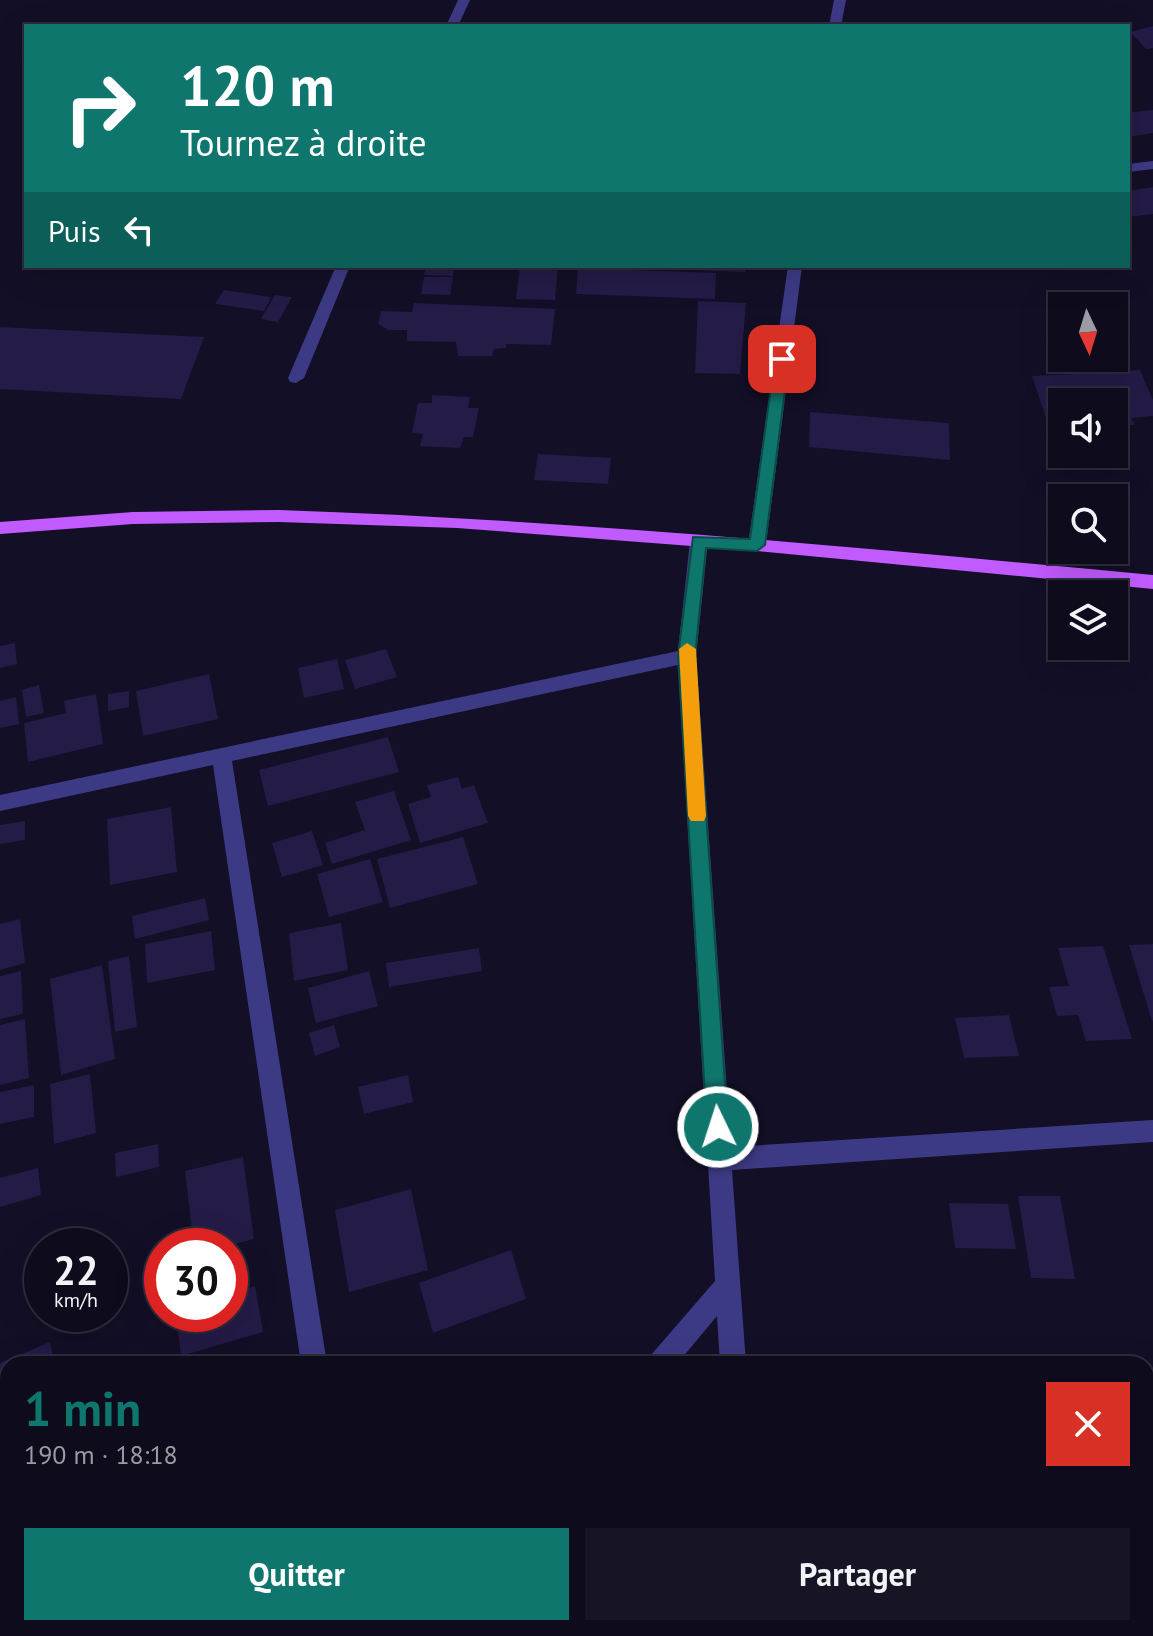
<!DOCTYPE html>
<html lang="fr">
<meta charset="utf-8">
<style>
:root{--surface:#0e0b1c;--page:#171425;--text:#f1f3f6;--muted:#9b9ba3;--line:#2e2b3b;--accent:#0f766e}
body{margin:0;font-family:"PT Sans",sans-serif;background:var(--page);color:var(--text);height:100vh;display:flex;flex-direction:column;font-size:30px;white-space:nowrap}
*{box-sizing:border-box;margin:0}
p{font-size:26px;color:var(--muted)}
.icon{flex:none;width:44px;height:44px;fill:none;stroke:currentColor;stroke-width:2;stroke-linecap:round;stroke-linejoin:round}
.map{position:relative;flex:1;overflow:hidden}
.side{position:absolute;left:0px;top:1356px;width:1154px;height:280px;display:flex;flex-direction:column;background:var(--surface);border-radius:24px 24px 0 0;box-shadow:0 8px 32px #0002,0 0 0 2px var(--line)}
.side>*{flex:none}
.guide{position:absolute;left:24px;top:24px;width:1106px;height:244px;border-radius:0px;box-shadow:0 8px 32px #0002,0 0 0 2px var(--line);background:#0f766e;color:#fff;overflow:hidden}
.needle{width:52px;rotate:176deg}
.controls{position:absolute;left:1048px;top:292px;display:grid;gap:16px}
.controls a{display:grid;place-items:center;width:80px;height:80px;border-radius:0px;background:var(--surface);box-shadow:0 8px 32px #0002,0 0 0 2px var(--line);font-size:40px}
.speed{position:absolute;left:24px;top:1228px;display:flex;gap:16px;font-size:40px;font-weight:700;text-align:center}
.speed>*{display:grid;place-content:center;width:104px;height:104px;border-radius:50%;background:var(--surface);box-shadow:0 8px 32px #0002,0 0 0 2px var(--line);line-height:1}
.speed small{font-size:20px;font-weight:400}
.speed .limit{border:12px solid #d22;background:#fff;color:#111}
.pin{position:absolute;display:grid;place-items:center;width:68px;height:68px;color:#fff;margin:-34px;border-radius:16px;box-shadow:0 4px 12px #0006}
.me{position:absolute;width:88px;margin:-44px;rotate:356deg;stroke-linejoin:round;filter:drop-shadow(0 0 6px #0008)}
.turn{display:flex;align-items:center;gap:28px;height:168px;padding:0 24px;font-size:36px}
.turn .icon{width:104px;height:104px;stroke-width:2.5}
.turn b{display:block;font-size:56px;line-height:68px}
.then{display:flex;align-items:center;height:76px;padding:0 24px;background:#0003;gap:16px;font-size:30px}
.round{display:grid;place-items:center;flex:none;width:84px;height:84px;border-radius:0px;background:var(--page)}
.head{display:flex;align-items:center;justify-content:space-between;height:136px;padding:0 24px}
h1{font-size:48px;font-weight:600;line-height:60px;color:var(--accent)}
.primary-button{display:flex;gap:16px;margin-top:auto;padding:16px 24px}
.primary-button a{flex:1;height:92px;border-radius:0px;background:var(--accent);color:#fff;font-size:32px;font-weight:600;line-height:92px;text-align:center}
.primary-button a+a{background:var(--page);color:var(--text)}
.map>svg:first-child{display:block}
.building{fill:#241b47}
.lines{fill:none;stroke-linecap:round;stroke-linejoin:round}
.street{fill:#3d3a85;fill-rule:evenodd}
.primary{fill:#c25bff;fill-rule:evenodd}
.route{fill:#0f766e;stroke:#0a4d48;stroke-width:2}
.slow{fill:#f59e0b}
</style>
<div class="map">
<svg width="1153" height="1636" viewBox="0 0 1153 1636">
<rect width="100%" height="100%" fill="#130f26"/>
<path class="building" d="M1153 26V48L1146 49 1130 32Z
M1128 107 1133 112 1153 110V133L1128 137Z
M1153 187V214L1128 217V191Z
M426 266H454L453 276 424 275Z
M520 266H558L555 300 516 299Z
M692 266H745V272L692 270Z
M578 268 716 273 715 299 576 294Z
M424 277H453L450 295 421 294Z
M224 290 271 297 264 311 215 304Z
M275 295 292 297 278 322 261 319Z
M698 301 746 303 740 374 695 373Z
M414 303 555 309 551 345 506 344V348L494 349 492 356H458L456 342 407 341V330H389L378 324 381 311 412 312Z
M1062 323V352H1059L1049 324Z
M0 327 204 337 181 399 0 389Z
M1067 358H1084L1091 372 1140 370 1153 400V416L1131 418 1135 425 1114 426V402H1062V429L1058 421H1047L1032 376 1074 374Z
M432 395 470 397 468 408H479L473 437H464L460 448 420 446 423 434 412 433 418 403H432Z
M810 412 949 423 950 460 809 447Z
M538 454 611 458 608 484 534 480Z
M15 643 17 664 0 668V646Z
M386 649 397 677 355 689 345 660Z
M337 659 344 689 304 698 298 668Z
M209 674 218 719 143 736 136 691Z
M39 685 44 713 26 717 22 690Z
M129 691V707L108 711V694Z
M96 694 103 744 28 762 24 723 66 713 64 701Z
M16 697 19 724 0 728V701Z
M388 737 399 772 268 806 259 770Z
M458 777 462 789 474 785 488 823 420 843 408 804 431 797 427 785Z
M394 791 411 840 332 864 325 843 365 830 355 802Z
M171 807 177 872 110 885 107 819Z
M25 821V840L0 844V825Z
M312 831 323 865 282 877 272 843Z
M463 837 478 884 390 908 377 859Z
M370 859 383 902 329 917 317 874Z
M205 898 209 920 135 939 132 916Z
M20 919 25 963 0 970V924Z
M341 923 348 970 294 981 289 933Z
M211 931 215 970 147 983 145 944Z
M1153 944V1020L1152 1021 1129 945Z
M1103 946 1132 1039 1086 1041 1078 1015 1057 1016 1049 987 1069 986 1058 948Z
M479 948 482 971 389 987 386 963Z
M129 956 137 1027 115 1032 108 961Z
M102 965 115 1059 61 1075 50 979Z
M21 971 23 1014 0 1019V976Z
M369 971 378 1006 316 1023 308 988Z
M1009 1015 1019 1056 964 1058 955 1018Z
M25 1019 29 1078 0 1085V1025Z
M334 1025 340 1047 315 1056 309 1033Z
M90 1074 96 1133 54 1144 50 1084Z
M408 1075 413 1102 364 1114 358 1087Z
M34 1085V1117L0 1124V1092Z
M158 1144 159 1167 116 1177 115 1153Z
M243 1157 254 1239 227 1246H194L185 1171Z
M38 1168 41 1195 0 1207V1178Z
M411 1189 428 1270 349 1292 335 1210Z
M1018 1196H1060L1075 1279 1031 1278Z
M949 1203 1008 1204 1016 1249 955 1248Z
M511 1250 526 1299 433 1333 419 1283Z
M255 1286 263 1332 181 1356 176 1314H230V1293Z
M50 1342 55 1364H8V1420L0 1423V1363Z
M1146 1378H1153V1434H1146Z
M8 1438V1506L0 1509V1441Z
M1146 1485H1153V1520H1146Z
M8 1517V1570L0 1572V1519Z
M1146 1532H1153V1626H1146Z
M8 1618V1628H13L14 1636H0V1621Z
M34 1628H73L74 1636H35Z
M489 1628H550L557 1636H483Z
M670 1628H717L718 1636H670Z
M843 1628H898L899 1636H843Z"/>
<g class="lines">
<path class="street" d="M458 0H470L458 26H446Z
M834 0H846L841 26H829Z
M1153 161V169L1128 172V164Z
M336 266H350L304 378 296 383 290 382 288 378Z
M788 266H802L766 545 757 551 748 545Z
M699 535 708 541 696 656 731 1147 1153 1120V1142L732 1170 746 1364H720L717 1316 677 1364H647L651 1355 715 1281 678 665 232 761 327 1364H301L213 765 0 811V795L678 651 690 541Z
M391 1628H446L443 1636H394Z
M736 1628H764L765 1636H737Z"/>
<path class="primary" d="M279 510C571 520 862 548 1153 575V589L757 551 457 528 279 522 133 524 0 534V522L133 512Z"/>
</g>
<path class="route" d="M782 354 789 359 765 545 757 551 706 548 695 656 728 1127 725 1134 718 1137 710 1134 707 1127 678 656 693 537 750 539 775 359Z"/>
<path class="slow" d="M687 643 696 649 706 816 704 821H691L688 816 679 649Z"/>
</svg>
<div class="controls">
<a><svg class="needle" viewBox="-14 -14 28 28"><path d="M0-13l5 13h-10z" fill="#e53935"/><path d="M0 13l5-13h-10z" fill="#9b9ba3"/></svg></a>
<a><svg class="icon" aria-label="sound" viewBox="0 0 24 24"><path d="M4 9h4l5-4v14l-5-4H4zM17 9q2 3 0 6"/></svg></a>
<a><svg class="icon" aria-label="search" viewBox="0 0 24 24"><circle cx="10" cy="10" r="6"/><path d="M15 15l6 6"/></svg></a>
<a><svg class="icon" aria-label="layers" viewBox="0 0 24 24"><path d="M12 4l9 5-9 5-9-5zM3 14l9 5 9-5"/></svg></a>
</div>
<div class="speed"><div>22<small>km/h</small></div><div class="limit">30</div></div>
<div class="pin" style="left:782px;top:359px;background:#d93025"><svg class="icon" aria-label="arrive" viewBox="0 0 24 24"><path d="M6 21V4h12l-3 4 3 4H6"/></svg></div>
<svg class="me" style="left:718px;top:1127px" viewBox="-20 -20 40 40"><circle r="17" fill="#0f766e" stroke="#fff" stroke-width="3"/><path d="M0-11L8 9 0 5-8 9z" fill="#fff"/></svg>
<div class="guide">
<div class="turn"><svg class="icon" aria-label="right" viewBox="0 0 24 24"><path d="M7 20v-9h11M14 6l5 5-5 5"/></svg><div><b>120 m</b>Tournez à droite</div></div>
<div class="then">Puis<svg class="icon" aria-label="left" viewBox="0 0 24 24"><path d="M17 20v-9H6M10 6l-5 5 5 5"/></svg></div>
</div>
<section class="side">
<div class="head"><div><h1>1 min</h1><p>190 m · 18:18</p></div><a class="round" style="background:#d93025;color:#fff"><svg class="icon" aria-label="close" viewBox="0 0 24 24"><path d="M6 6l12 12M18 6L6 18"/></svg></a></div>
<div class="primary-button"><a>Quitter</a><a>Partager</a></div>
</section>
</div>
